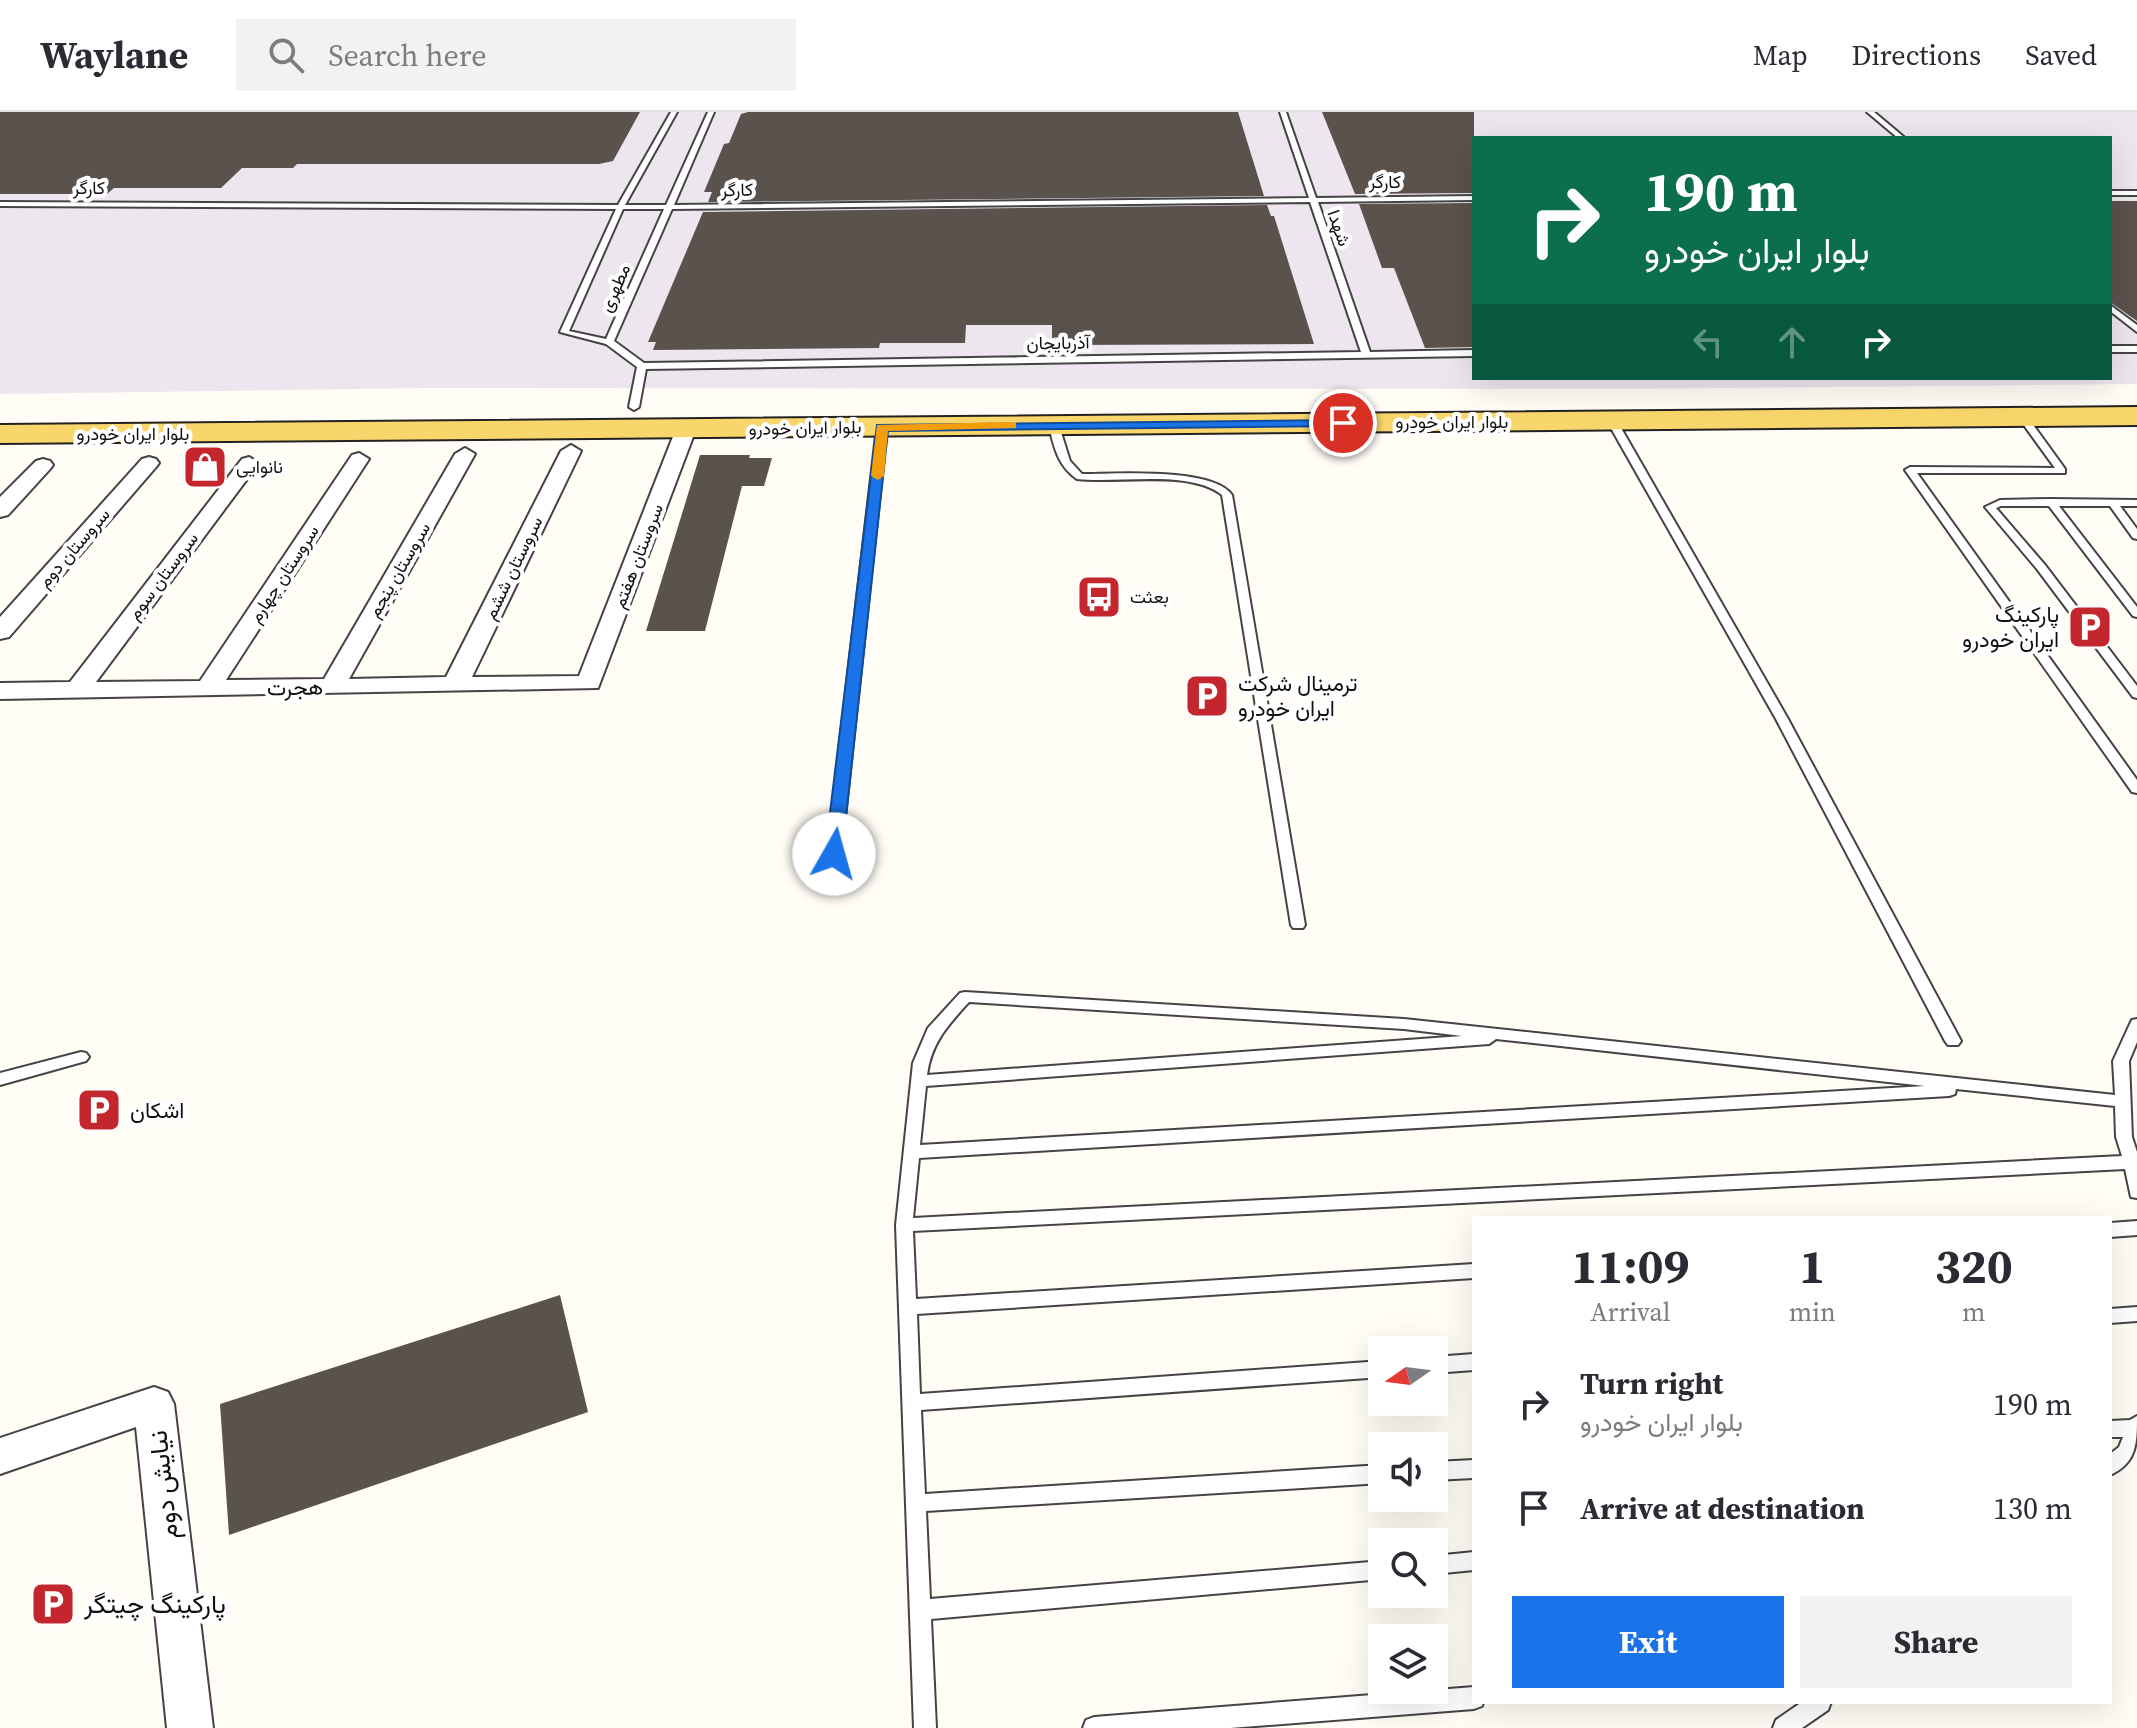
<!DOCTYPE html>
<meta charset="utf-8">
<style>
:root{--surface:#fff;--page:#f2f2f3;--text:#2b2b33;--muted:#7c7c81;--line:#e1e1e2;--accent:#1a73e8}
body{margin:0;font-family:"Source Serif 4",Vazirmatn,serif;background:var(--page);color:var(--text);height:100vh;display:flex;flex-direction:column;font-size:30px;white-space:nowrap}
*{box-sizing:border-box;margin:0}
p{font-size:26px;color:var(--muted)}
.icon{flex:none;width:44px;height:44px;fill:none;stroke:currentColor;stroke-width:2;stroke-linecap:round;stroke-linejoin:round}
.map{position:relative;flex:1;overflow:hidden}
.panel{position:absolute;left:1472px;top:1104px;width:640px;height:488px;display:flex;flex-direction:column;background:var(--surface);border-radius:0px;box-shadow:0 8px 32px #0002}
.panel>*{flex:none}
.banner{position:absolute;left:1472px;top:24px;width:640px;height:244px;border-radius:0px;box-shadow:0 8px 32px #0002;background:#0b6e4f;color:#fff;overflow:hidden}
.needle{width:52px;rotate:256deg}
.buttons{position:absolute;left:1368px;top:1224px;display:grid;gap:16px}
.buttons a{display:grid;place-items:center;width:80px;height:80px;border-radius:0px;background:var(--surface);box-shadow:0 8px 32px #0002;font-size:40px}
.pin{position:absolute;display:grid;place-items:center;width:68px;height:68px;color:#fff;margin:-34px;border:4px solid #fff;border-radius:50%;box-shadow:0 2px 8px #0007}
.me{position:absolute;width:88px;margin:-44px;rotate:7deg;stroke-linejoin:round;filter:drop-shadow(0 0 6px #0008)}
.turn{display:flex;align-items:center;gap:28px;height:168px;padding:0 40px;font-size:36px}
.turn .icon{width:104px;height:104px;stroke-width:2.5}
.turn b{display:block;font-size:56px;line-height:68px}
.lanes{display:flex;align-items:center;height:76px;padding:0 40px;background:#0003;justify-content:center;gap:40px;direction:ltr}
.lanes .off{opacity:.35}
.eta{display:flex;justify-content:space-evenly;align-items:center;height:136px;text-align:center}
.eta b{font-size:48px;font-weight:700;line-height:56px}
.primary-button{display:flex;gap:16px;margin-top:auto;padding:16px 40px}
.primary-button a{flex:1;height:92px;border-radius:0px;background:var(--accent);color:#fff;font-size:32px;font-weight:700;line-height:92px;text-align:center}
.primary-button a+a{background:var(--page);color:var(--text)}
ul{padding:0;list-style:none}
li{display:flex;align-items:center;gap:24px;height:104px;padding:0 40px}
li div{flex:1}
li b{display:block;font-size:30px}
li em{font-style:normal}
header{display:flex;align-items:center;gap:48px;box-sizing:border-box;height:112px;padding:0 40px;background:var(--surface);border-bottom:2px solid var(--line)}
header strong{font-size:38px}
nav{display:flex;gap:44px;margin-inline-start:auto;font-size:28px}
.search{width:560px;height:72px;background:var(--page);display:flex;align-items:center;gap:20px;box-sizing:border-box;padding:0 28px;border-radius:0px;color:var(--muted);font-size:30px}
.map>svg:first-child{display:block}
.industrial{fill:#eee6ef;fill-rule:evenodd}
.building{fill:#5a524d}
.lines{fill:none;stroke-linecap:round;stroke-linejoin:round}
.service-casing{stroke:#444;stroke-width:4}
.minor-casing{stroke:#444;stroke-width:4}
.primary-casing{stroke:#222;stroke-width:4}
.service{fill:#fff;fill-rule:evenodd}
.minor{fill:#fff;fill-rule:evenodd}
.primary{fill:#f9d66b;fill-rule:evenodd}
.route{fill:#1a73e8;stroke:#114b97;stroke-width:2}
.slow{fill:#f59e0b}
.labels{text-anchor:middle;stroke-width:8;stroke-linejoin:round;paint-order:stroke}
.far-street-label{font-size:18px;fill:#111;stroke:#fff}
.far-poi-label{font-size:18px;fill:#111;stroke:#fff;text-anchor:start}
.poi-label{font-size:22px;fill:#111;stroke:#fff;text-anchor:start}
.street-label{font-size:22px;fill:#111;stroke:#fff}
.near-street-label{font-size:26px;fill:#111;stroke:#fff}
.near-poi-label{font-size:26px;fill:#111;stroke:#fff;text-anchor:start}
</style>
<header>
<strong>Waylane</strong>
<div class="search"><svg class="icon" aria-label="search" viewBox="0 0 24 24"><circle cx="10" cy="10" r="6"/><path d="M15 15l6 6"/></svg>Search here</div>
<nav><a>Map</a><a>Directions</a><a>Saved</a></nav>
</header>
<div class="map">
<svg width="2137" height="1616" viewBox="0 0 2137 1616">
<rect width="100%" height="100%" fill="#fffdf5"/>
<path class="industrial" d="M0 0H2137V272L1610 277 425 276 0 282ZM1474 26H2110V266H1474Z"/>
<path class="building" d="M0 0H640L613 49 599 52H297L293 56H242L221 76H114L107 82H0Z
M748 0H1238L1264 84 708 90 712 80H704L724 32 729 31 741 2Z
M1322 0H1474V81L1355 82Z
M2110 89H2137V209L2110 190Z
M1474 91V235L1425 236 1394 156H1382L1359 92Z
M1267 93 1271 104H1274L1314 232 1060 233V225L1052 226V213H966L965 231H880L879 236 653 238 656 230H648L703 100Z
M700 343H750L749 346H772L764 374H742L705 519H646Z
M560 1183 588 1300 229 1423 220 1292Z"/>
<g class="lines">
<g class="service-casing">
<path id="service" d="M671 0H677L625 93H666L708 0H714L674 93 1309 86 1280 0H1286L1316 86 1474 84V88L1318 90 1370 240 1474 238V244L646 257 639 295 634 298 629 295 637 255 606 232 560 220 616 97 0 94V90L618 93ZM1310 90 1361 240 644 251 614 229 672 97ZM623 97H664L606 227 569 219Z
M1867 0H1874L1905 26H1898Z
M2110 79H2137V83H2110Z
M2110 193 2137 213V220L2110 199Z
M2110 234H2137V240H2110Z
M2023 302 2026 303 2065 357V361H1917L2137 668V681L2132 680 1905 358 1910 355 2055 356 2018 305Z
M1609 307 1617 309 1788 607 1961 929 1958 933H1948L1945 929 1776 607 1607 309Z
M1054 311 1059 314 1070 349 1082 362C1115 362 1213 355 1232 383L1305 813 1303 816H1293L1291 813 1222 383C1189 357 1117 372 1077 367 1058 354 1054 335 1049 314Z
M882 312 887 315 841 742 834 746 827 742 877 315Z
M2051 387 2137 388V394H2120L2137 417V427L2133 426 2110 394H2059L2137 495V505L2133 504 2049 394H2001L1996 396 2045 453 2137 574V586L2133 585 2037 457 1985 395 2000 388Z
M965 880 1404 907 2115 983 2113 949 2130 912 2132 908 2137 907V930L2129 949 2132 1025 2137 1040V1086L2131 1085 2125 1057 913 1119 916 1187 1474 1152V1166L917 1202 920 1282 1382 1249V1265L921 1298 925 1382 1382 1353V1371L926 1399 930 1487 1382 1449V1467L931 1507 936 1616H914L896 1113 913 951 928 916 960 881ZM969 890 1404 917 1462 924 927 963C931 931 948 913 969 890ZM1496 927 1925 974 920 1033 926 974 1489 932ZM1956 977 2115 994 2116 1025 2122 1044 913 1106 919 1046 1949 984 1955 982Z
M81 940 86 941 89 945 86 949 0 973V961Z
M2137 1109V1123L2110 1125V1111Z
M2137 1195V1209L2110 1211V1197Z
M1474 1242V1258L1434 1261V1245Z
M2137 1304C2137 1331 2137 1351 2110 1363V1342L2119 1335 2123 1325H2110V1309L2130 1308Z
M1474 1348V1366L1434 1368V1350Z
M1474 1440V1458L1434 1462V1444Z
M1474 1575V1590H1483L1482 1594 1474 1597 1230 1616H1083L1086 1608 1094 1605Z
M1802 1590H1831L1828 1598 1802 1616H1773L1776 1608Z"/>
</g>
<g class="minor-casing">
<path id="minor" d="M686 311 696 317 598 576 0 587V571L70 570 242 347 249 345 259 351 96 570 200 569 352 343 359 341 369 347 226 568 324 567 455 342 465 336 475 342 349 567 446 565 561 339 571 333 581 339 472 565 579 564 676 317Z
M149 345 156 347 159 351 156 355 9 525 0 527V505L142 347Z
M43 347 50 349 53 353 50 357 8 403 0 405V385L36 349Z
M154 1275 168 1280 174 1292 213 1616H167L136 1315 0 1362V1326Z"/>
</g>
<g class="primary-casing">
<path id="primary" d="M2137 295V313L0 331V313Z"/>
</g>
<use href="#service" class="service"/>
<use href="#minor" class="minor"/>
<use href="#primary" class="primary"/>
</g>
<path class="route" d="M1343 308 1347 309V314L888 319 842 742 840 746H827L825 742 877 313Z"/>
<path class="slow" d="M1011 310 1016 311V316L888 319 884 364 878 368 871 364 877 313Z"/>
<defs>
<g id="shop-square" transform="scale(2.3)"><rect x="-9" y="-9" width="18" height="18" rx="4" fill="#c4262e" stroke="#fff"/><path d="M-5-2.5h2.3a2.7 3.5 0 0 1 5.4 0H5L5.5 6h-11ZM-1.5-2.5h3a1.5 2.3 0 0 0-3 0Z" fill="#fff"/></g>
<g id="bus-square" transform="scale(2.3)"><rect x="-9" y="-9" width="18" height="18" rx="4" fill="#c4262e" stroke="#fff"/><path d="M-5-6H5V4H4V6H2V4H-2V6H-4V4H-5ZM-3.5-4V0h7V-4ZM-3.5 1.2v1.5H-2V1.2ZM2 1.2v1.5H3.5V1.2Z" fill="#fff"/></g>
<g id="parking-square" transform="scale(2.3)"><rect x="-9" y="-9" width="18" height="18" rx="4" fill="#c4262e" stroke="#fff"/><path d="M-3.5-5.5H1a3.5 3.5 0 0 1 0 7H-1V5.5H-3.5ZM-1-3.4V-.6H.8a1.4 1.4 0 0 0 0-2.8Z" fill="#fff"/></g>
</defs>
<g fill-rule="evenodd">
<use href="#shop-square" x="205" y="355"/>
<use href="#bus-square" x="1099" y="485"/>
<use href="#parking-square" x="2090" y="515"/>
<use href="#parking-square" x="1207" y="584"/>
<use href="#parking-square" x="99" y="998"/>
<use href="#parking-square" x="53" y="1492"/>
</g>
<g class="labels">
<g class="far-street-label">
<text x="1385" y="76">کارگر</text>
<text x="89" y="82">کارگر</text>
<text transform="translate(737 78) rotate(-1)" y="6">کارگر</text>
<text transform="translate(1339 116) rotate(71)" y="6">شهدا</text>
<text transform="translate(615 176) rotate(-66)" y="6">مطهری</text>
<text transform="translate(1058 231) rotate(-1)" y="6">آذربایجان</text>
<text x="1452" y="316">بلوار ایران خودرو</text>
<text transform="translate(805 316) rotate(-1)" y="6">بلوار ایران خودرو</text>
<text x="133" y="328">بلوار ایران خودرو</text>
<text transform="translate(74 436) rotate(-49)" y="6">سروستان دوم</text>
<text transform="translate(638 444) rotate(-69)" y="6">سروستان هفتم</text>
<text transform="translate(513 456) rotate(-64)" y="6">سروستان ششم</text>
<text transform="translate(399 458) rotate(-60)" y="6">سروستان پنجم</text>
<text transform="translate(284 462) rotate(-57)" y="6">سروستان چهارم</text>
<text transform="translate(163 464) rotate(-53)" y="6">سروستان سوم</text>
</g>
<g class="far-poi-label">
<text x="236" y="361">نانوایی</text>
<text x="1130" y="491">بعثت</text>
</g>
<g class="poi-label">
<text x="2059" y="510" text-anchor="end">پارکینگ<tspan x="2059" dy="25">ایران خودرو</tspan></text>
<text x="1238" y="579">ترمینال شرکت<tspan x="1238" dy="25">ایران خودرو</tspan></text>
<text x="130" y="1006">اشکان</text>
</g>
<g class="street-label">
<text transform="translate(295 575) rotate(-1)" y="8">هجرت</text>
</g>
<g class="near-street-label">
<text transform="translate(163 1373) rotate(-96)" y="9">نیایش دوم</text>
</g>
<g class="near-poi-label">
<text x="84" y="1501">پارکینگ چیتگر</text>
</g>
</g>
</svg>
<div class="buttons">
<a><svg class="needle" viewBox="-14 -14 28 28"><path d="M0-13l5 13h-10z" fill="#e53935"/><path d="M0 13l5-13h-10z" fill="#7c7c81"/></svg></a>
<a><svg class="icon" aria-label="sound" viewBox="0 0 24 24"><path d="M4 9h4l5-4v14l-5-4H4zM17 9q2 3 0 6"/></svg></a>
<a><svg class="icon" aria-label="search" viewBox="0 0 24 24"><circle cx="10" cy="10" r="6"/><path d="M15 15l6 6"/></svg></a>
<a><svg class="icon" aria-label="layers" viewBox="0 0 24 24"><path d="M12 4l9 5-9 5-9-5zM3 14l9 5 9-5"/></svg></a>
</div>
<div class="pin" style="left:1343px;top:311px;background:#d93025"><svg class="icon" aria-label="arrive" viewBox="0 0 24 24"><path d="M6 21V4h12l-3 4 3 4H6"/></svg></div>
<svg class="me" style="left:834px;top:742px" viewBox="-20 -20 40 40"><circle r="19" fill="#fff"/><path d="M0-13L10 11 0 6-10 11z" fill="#1a73e8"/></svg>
<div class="banner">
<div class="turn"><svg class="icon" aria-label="right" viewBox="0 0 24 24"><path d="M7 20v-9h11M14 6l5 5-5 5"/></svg><div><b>190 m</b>بلوار ایران خودرو</div></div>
<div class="lanes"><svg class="icon off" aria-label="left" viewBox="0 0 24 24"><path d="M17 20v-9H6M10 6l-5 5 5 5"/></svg><svg class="icon off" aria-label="ahead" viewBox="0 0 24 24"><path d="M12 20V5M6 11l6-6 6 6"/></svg><svg class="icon" aria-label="right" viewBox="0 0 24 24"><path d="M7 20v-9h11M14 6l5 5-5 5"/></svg></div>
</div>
<section class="panel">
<div class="eta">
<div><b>11:09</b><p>Arrival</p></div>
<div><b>1</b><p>min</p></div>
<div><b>320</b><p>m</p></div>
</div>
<ul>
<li><svg class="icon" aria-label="right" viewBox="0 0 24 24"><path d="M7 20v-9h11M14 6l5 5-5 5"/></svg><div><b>Turn right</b><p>بلوار ایران خودرو</p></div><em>190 m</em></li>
<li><svg class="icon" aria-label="arrive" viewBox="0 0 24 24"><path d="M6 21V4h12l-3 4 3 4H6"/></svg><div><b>Arrive at destination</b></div><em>130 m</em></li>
</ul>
<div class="primary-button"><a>Exit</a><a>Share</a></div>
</section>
</div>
